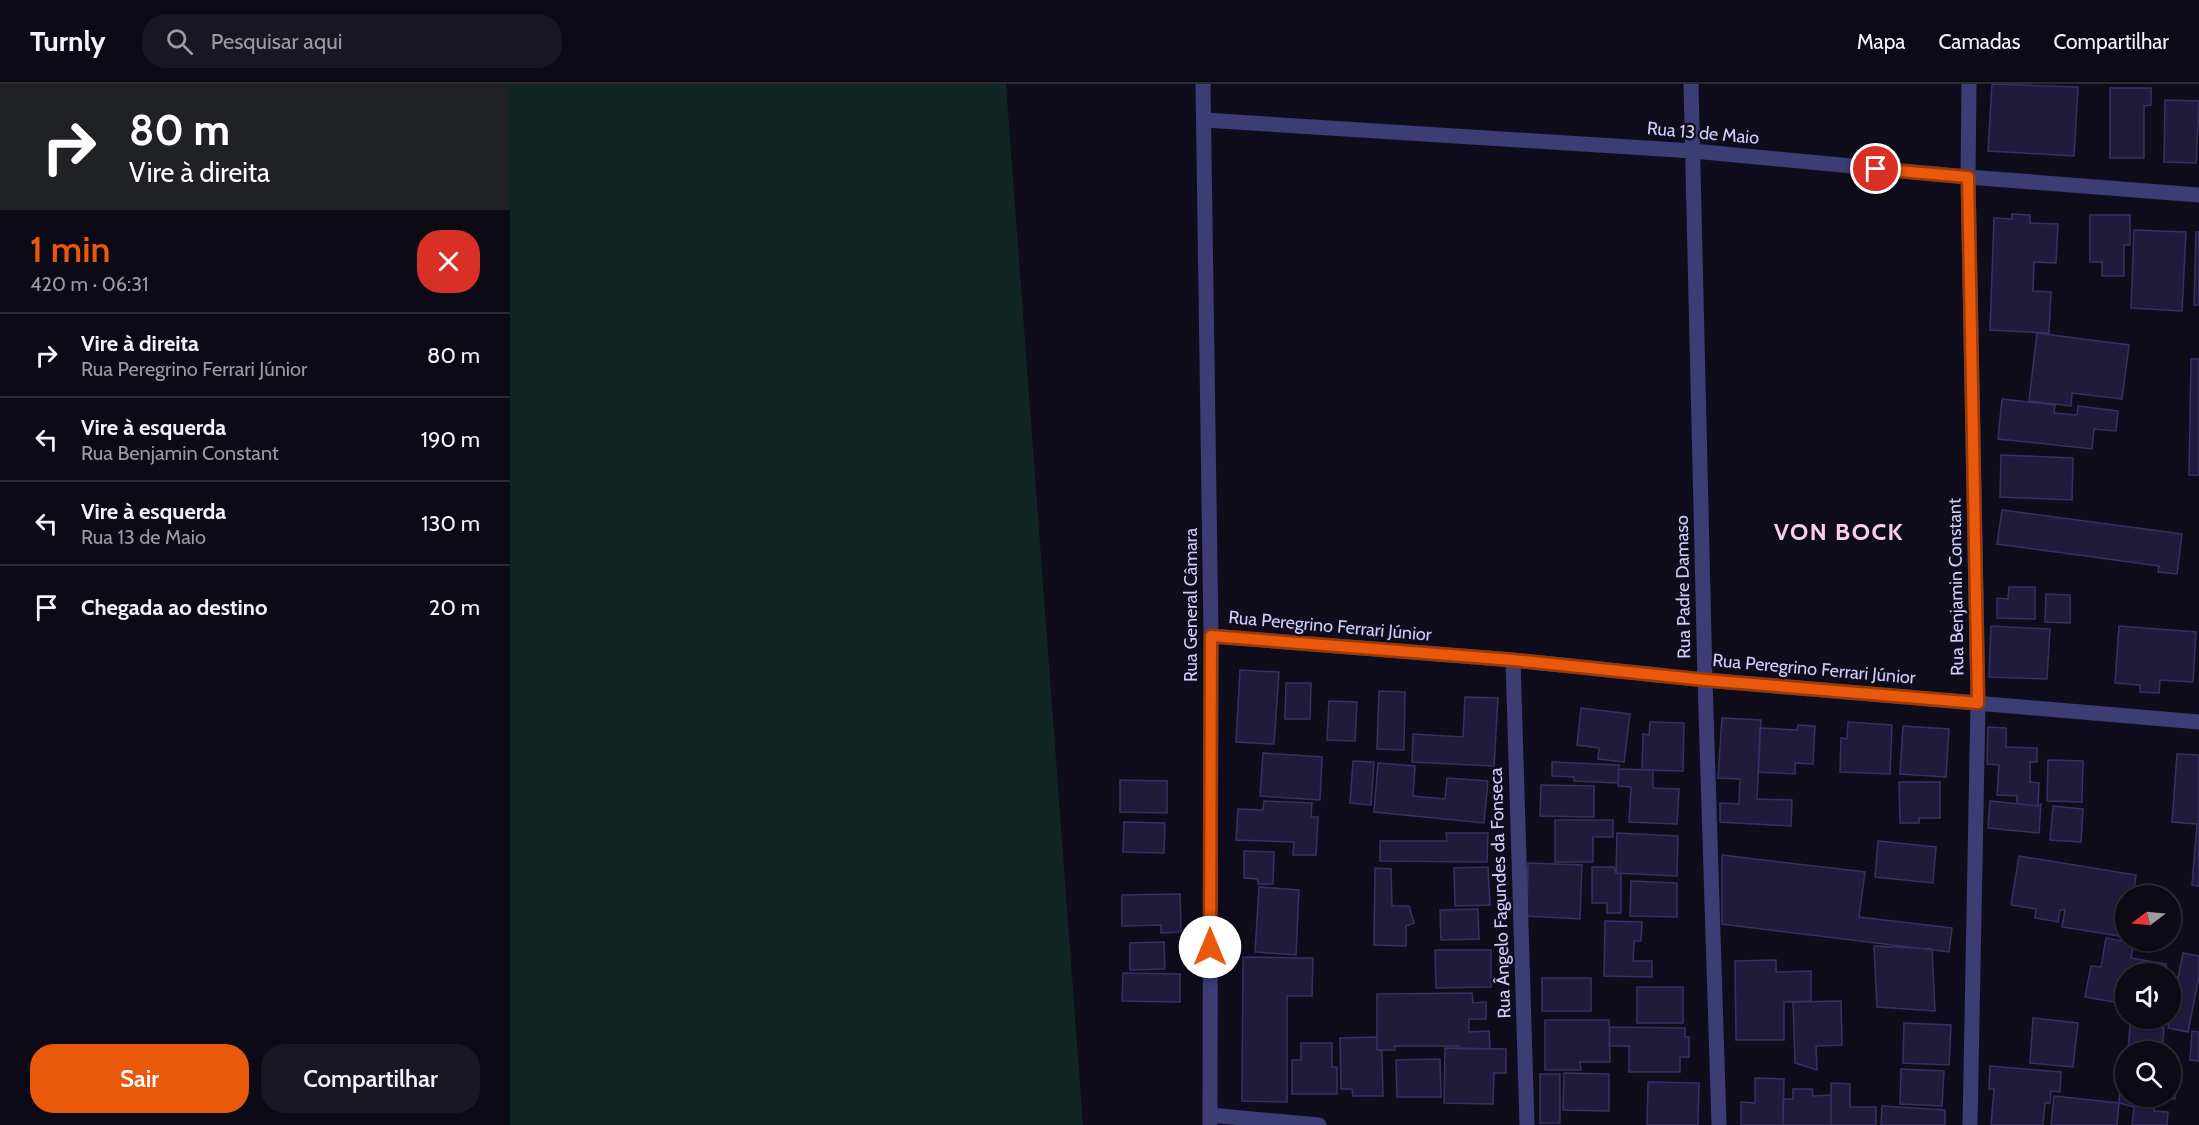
<!DOCTYPE html>
<html lang="pt">
<meta charset="utf-8">
<style>
:root{--surface:#0b0a15;--page:#191822;--text:#f1f3f6;--muted:#9a9aa0;--line:#2b2b34;--accent:#ea580c}
body{margin:0;font-family:Cabin,sans-serif;background:var(--page);color:var(--text);height:100vh;display:flex;flex-direction:column;font-size:22px;white-space:nowrap}
*{box-sizing:border-box;margin:0}
p{font-size:20px;color:var(--muted)}
.icon{flex:none;width:33px;height:33px;fill:none;stroke:currentColor;stroke-width:2;stroke-linecap:round;stroke-linejoin:round}
.map{position:relative;flex:1;overflow:hidden}
.panel{display:flex;flex-direction:column;background:var(--surface);width:510px}
.panel>*{flex:none}
.banner{background:#202124;color:#fff;overflow:hidden}
.needle{width:39px;rotate:254deg}
.tools{position:absolute;left:1605px;top:801px;display:grid;gap:12px}
.tools a{display:grid;place-items:center;width:66px;height:66px;border-radius:50%;background:var(--surface);box-shadow:0 2px 4px #0004,0 0 0 2px var(--line);font-size:30px}
.pin{position:absolute;display:grid;place-items:center;width:51px;height:51px;color:#fff;margin:-26px;border:3px solid #fff;border-radius:50%;box-shadow:0 2px 6px #0007}
.me{position:absolute;width:66px;margin:-33px;rotate:0deg;stroke-linejoin:round;filter:drop-shadow(0 0 4px #0008)}
.turn{display:flex;align-items:center;gap:21px;height:126px;padding:0 30px;font-size:27px}
.turn .icon{width:78px;height:78px;stroke-width:2.5}
.turn b{display:block;font-size:42px;line-height:51px}
.round{display:grid;place-items:center;flex:none;width:63px;height:63px;border-radius:24px;background:var(--page)}
.summary{display:flex;align-items:center;justify-content:space-between;height:102px;padding:0 30px}
h1{font-size:36px;font-weight:600;line-height:45px;color:var(--accent)}
.cta{display:flex;gap:12px;margin-top:auto;padding:12px 30px}
.cta a{flex:1;height:69px;border-radius:24px;background:var(--accent);color:#fff;font-size:24px;font-weight:600;line-height:69px;text-align:center}
.cta a+a{background:var(--page);color:var(--text)}
ul{padding:0;list-style:none}
li{display:flex;align-items:center;gap:18px;height:84px;padding:0 30px;border-top:2px solid var(--line)}
li div{flex:1}
li b{display:block;font-size:22px}
li em{font-style:normal}
header{display:flex;align-items:center;gap:36px;box-sizing:border-box;height:84px;padding:0 30px;background:var(--surface);border-bottom:2px solid var(--line)}
header strong{font-size:28px}
nav{display:flex;gap:33px;margin-inline-start:auto;font-size:21px}
.search{width:420px;height:54px;background:var(--page);display:flex;align-items:center;gap:15px;box-sizing:border-box;padding:0 21px;border-radius:24px;color:var(--muted);font-size:22px}
main{display:flex;flex:1;min-height:0}
.map>svg:first-child{display:block}
.green{fill:#112523}
.building{fill:#201b3b;stroke:#383064;stroke-width:1.5}
.lines{fill:none;stroke-linecap:round;stroke-linejoin:round}
.minor{stroke:#3d3d76;stroke-width:15}
.route-casing{stroke:#983908;stroke-width:15}
.route{stroke:#ea580c;stroke-width:10}
.labels{text-anchor:middle;stroke-width:4.5;stroke-linejoin:round;paint-order:stroke}
.street-label{font-size:18px;fill:#d0cdfa;stroke:#0f0d1c}
.district-label{font-size:24px;font-weight:bold;letter-spacing:1.5px;fill:#facfec;stroke:#0f0d1c}
</style>
<header>
<strong>Turnly</strong>
<div class="search"><svg class="icon" aria-label="search" viewBox="0 0 24 24"><circle cx="10" cy="10" r="6"/><path d="M15 15l6 6"/></svg>Pesquisar aqui</div>
<nav><a>Mapa</a><a>Camadas</a><a>Compartilhar</a></nav>
</header>
<main>
<section class="panel">
<div class="banner">
<div class="turn"><svg class="icon" aria-label="right" viewBox="0 0 24 24"><path d="M7 20v-9h11M14 6l5 5-5 5"/></svg><div><b>80 m</b>Vire à direita</div></div>
</div>
<div class="summary"><div><h1>1 min</h1><p>420 m · 06:31</p></div><a class="round" style="background:#d93025;color:#fff"><svg class="icon" aria-label="close" viewBox="0 0 24 24"><path d="M6 6l12 12M18 6L6 18"/></svg></a></div>
<ul>
<li><svg class="icon" aria-label="right" viewBox="0 0 24 24"><path d="M7 20v-9h11M14 6l5 5-5 5"/></svg><div><b>Vire à direita</b><p>Rua Peregrino Ferrari Júnior</p></div><em>80 m</em></li>
<li><svg class="icon" aria-label="left" viewBox="0 0 24 24"><path d="M17 20v-9H6M10 6l-5 5 5 5"/></svg><div><b>Vire à esquerda</b><p>Rua Benjamin Constant</p></div><em>190 m</em></li>
<li><svg class="icon" aria-label="left" viewBox="0 0 24 24"><path d="M17 20v-9H6M10 6l-5 5 5 5"/></svg><div><b>Vire à esquerda</b><p>Rua 13 de Maio</p></div><em>130 m</em></li>
<li><svg class="icon" aria-label="arrive" viewBox="0 0 24 24"><path d="M6 21V4h12l-3 4 3 4H6"/></svg><div><b>Chegada ao destino</b></div><em>20 m</em></li>
</ul>
<div class="cta"><a>Sair</a><a>Compartilhar</a></div>
</section>
<div class="map">
<svg width="1689" height="1041" viewBox="0 0 1689 1041">
<rect width="100%" height="100%" fill="#0f0d1c"/>
<path class="green" d="M0 0H496L573 1041H0Z"/>
<path class="building" d="M1482 0 1568 3 1564 72 1478 67Z
M1600 4H1641V21L1634 22V74H1600Z
M1655 16 1689 17 1686 79 1654 78Z
M1502 130 1520 131V139L1548 140 1546 179 1524 178 1523 207 1541 208 1539 249 1480 246 1484 134 1502 135Z
M1580 131H1620V161H1614V192H1592V178H1580Z
M1624 146 1676 148 1672 227 1621 224Z
M1686 148H1689V221H1684Z
M1527 249 1619 261 1612 315 1562 309 1561 322 1519 317Z
M1681 275H1689V391H1679Z
M1492 315 1545 321 1544 329 1567 331 1568 322 1608 327 1606 347 1584 345 1582 365 1488 355Z
M1491 371 1563 374 1562 416 1490 413Z
M1492 426 1672 450 1667 490 1648 488 1649 482 1487 460Z
M1499 503H1525V535L1487 534V514L1498 515Z
M1536 510 1560 511V539L1535 538Z
M1481 542 1540 545 1537 595 1479 593Z
M1609 542 1686 548 1683 598 1650 596 1649 609 1630 608V601L1605 599Z
M730 586 769 588 764 660 726 658Z
M776 599H801L800 635H775Z
M869 607 895 608 894 666 867 665Z
M955 613 988 614 984 682 902 678 903 650 953 653Z
M819 617 847 618 845 657 817 656Z
M1071 624 1120 630 1114 678 1088 675 1089 664 1067 661Z
M1212 634 1251 636 1247 715 1282 716 1281 742 1210 738V719L1229 720 1230 695 1208 694Z
M1140 638 1174 639 1173 687 1132 686 1133 650 1139 651Z
M1338 638 1382 641 1380 690 1330 688 1331 654 1337 655Z
M1288 641 1305 642 1303 680 1285 679V690L1248 688 1250 644 1287 646Z
M1393 642 1439 645 1436 693 1390 690Z
M1478 643 1496 644V663L1527 664V678H1520V698L1529 699 1528 722 1507 720V712L1487 711 1489 681 1477 680Z
M753 669 812 673 810 716 750 712Z
M1667 670 1689 671V802L1682 801 1687 740 1662 738Z
M1538 676 1573 677 1572 718 1537 717Z
M843 677 864 678 861 721 840 719Z
M1042 678 1109 681 1108 699 1064 697V693L1042 692Z
M868 679 905 682 903 712 935 715 937 694 978 697 974 739 864 728Z
M1109 685 1143 686V704L1169 705 1167 740 1119 738 1121 703 1108 702Z
M610 696 657 697V729L610 728Z
M1389 698H1430V734H1409V739H1390Z
M1031 701 1084 702V733L1030 732Z
M754 717 802 719 801 733H808L806 771H783L784 758 726 756 728 725 753 726Z
M1480 717 1528 722 1531 720 1529 749 1478 744Z
M1543 722 1573 725 1571 758 1540 756Z
M1045 736H1103V753H1083V778H1045Z
M614 738 655 739 654 769 613 768Z
M936 749H978L977 778 870 777V757H937Z
M1107 749 1168 752 1167 792 1106 789Z
M1368 757 1426 763 1423 799 1365 793Z
M734 767 764 768 763 800H748V795L734 794Z
M1212 771 1355 788 1349 833 1442 844 1439 868 1212 840Z
M1509 772 1626 791 1623 812H1616V853L1552 843 1555 826H1550L1548 838 1525 834 1526 825 1501 821Z
M1018 779 1072 781 1070 835 1017 832Z
M978 783 980 821 945 822 944 784Z
M1082 783H1104L1106 789 1111 790V829H1097V819H1082Z
M865 784 881 785 882 822H899L904 839 896 842V862L864 861Z
M1121 797 1167 799V833L1120 832Z
M749 803 789 806 786 871 745 868Z
M670 810 671 848 651 849V841L612 842V811Z
M968 825 969 855 931 856 930 826Z
M1095 837 1132 838 1131 857H1124L1123 877H1142V893L1094 892Z
M1596 854 1624 859 1621 874 1656 880 1654 890H1616V920L1575 913 1581 882 1591 883Z
M654 858 655 885 620 886V859Z
M1364 862 1422 865 1425 927 1367 923Z
M925 866H981V903L926 904Z
M1673 869 1689 872V892L1678 948 1658 944Z
M733 873 803 874 802 912H777V1018L732 1017Z
M1266 876V888L1301 887V917L1274 918V956H1226L1225 877Z
M613 889 670 890V918L612 917Z
M1032 894H1081V927H1032Z
M1127 903H1173V939H1127Z
M962 909 963 919 976 918V935H959V948L979 947 980 965H948V962H885V966H867V910Z
M1331 917 1332 961 1306 962 1307 986 1285 979 1283 918Z
M1523 934 1568 939 1563 983 1520 979Z
M1035 936H1099L1100 978H1070L1071 986H1035Z
M1394 939 1441 941 1439 981 1393 979Z
M1620 940 1654 944 1652 968H1618Z
M1100 943 1175 944V953H1179V973H1170V988H1119V962H1099Z
M1682 947 1689 948V977L1680 976Z
M867 953V966L872 967 873 1012H843L842 1005H831L830 954Z
M791 959H822V983H827V1010H782V976H791Z
M935 964 996 965V989H984L983 1020 934 1019Z
M930 975 931 1013H887L886 976Z
M1480 982 1551 988 1550 1008 1541 1007 1540 1019H1535L1533 1041H1481L1484 1005H1479Z
M1391 985 1434 987 1432 1022 1390 1020Z
M1054 989 1099 990V1027L1053 1026Z
M1030 990H1050V1039H1030Z
M1611 992H1616V1012H1660V996H1666L1665 1015 1645 1013 1644 1027 1658 1028 1657 1041H1622L1624 1023 1609 1019Z
M1245 994 1274 995 1273 1041H1231V1018L1245 1019Z
M1138 998 1189 999 1188 1041H1137Z
M1321 999 1340 1000V1023H1366V1041H1321Z
M1283 1005H1302L1303 1012 1321 1011V1041H1273V1015H1283Z
M1544 1012 1609 1019 1607 1041H1541Z
M1372 1022 1435 1026V1041H1371Z"/>
<g class="lines">
<path class="minor" d="M693 0 701 552 700 1041
M1181 0 1195 596 1209 1041
M1459 0 1458 93 1468 619 1460 1041
M694 36 1183 67 1458 93 1689 111
M701 552 1003 576 1195 596 1689 638
M1003 576 1017 1041
M700 1031 809 1041"/>
</g>
<g class="lines">
<g class="route-casing">
<path id="route" d="M700 863 701 552 1003 576 1195 596 1468 619 1458 93 1366 85"/>
</g>
<use href="#route" class="route"/>
</g>
<g class="labels">
<g class="street-label">
<text transform="translate(1193 49) rotate(5)" y="6">Rua 13 de Maio</text>
<text transform="translate(1173 503) rotate(-91)" y="6">Rua Padre Damaso</text>
<text transform="translate(1446 503) rotate(-91)" y="6">Rua Benjamin Constant</text>
<text transform="translate(681 521) rotate(-90)" y="6">Rua General Câmara</text>
<text transform="translate(820 542) rotate(5)" y="6">Rua Peregrino Ferrari Júnior</text>
<text transform="translate(1304 585) rotate(5)" y="6">Rua Peregrino Ferrari Júnior</text>
<text transform="translate(990 809) rotate(-92)" y="6">Rua Ângelo Fagundes da Fonseca</text>
</g>
<g class="district-label">
<text x="1329" y="456">VON BOCK</text>
</g>
</g>
</svg>
<div class="tools">
<a><svg class="needle" viewBox="-14 -14 28 28"><path d="M0-13l5 13h-10z" fill="#e53935"/><path d="M0 13l5-13h-10z" fill="#9a9aa0"/></svg></a>
<a><svg class="icon" aria-label="sound" viewBox="0 0 24 24"><path d="M4 9h4l5-4v14l-5-4H4zM17 9q2 3 0 6"/></svg></a>
<a><svg class="icon" aria-label="search" viewBox="0 0 24 24"><circle cx="10" cy="10" r="6"/><path d="M15 15l6 6"/></svg></a>
</div>
<div class="pin" style="left:1366px;top:85px;background:#d93025"><svg class="icon" aria-label="arrive" viewBox="0 0 24 24"><path d="M6 21V4h12l-3 4 3 4H6"/></svg></div>
<svg class="me" style="left:700px;top:863px" viewBox="-20 -20 40 40"><circle r="19" fill="#fff"/><path d="M0-13L10 11 0 6-10 11z" fill="#ea580c"/></svg>
</div>
</main>
